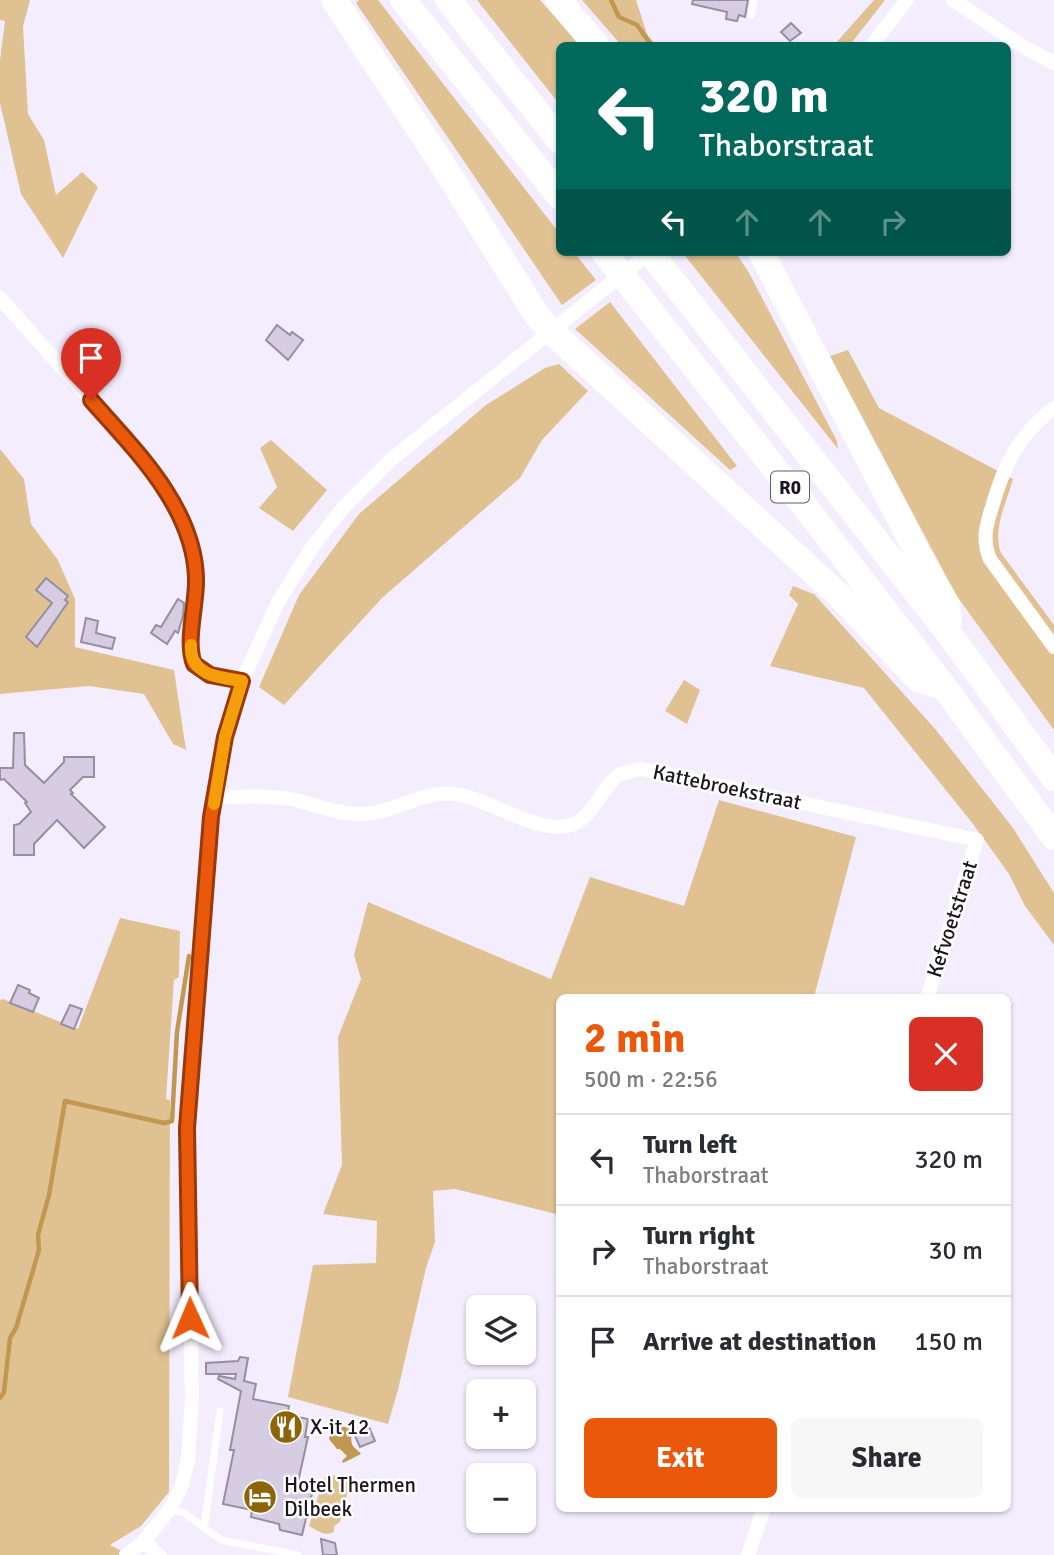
<!DOCTYPE html>
<meta charset="utf-8">
<style>
:root{--surface:#fff;--page:#f7f7f7;--text:#2b2b33;--muted:#7c7c81;--line:#e1e1e2;--accent:#ea580c}
body{margin:0;font-family:Signika,sans-serif;background:var(--page);color:var(--text);height:100vh;display:flex;flex-direction:column;font-size:26px;white-space:nowrap}
*{box-sizing:border-box;margin:0}
p{font-size:23px;color:var(--muted)}
.icon{flex:none;width:38px;height:38px;fill:none;stroke:currentColor;stroke-width:2;stroke-linecap:round;stroke-linejoin:round}
.map{position:relative;flex:1;overflow:hidden}
.drawer{position:absolute;left:556px;top:994px;width:455px;height:518px;display:flex;flex-direction:column;background:var(--surface);border-radius:10px;box-shadow:0 2px 5px #0004}
.drawer>*{flex:none}
.guide{position:absolute;left:556px;top:42px;width:455px;height:214px;border-radius:10px;box-shadow:0 2px 5px #0004;background:#00695c;color:#fff;overflow:hidden}
.tools{position:absolute;left:466px;top:1295px;display:grid;gap:14px}
.tools a{display:grid;place-items:center;width:70px;height:70px;border-radius:10px;background:var(--surface);box-shadow:0 2px 5px #0004;font-size:35px}
.pin{position:absolute;display:grid;place-items:center;width:60px;height:60px;color:#fff;margin:-72px -30px;border-radius:50% 50% 50% 0;rotate:-45deg;box-shadow:0 0 7px #0007}
.pin .icon{rotate:45deg}
.me{position:absolute;width:77px;margin:-38px;rotate:359deg;stroke-linejoin:round;filter:drop-shadow(0 0 5px #0008)}
.turn{display:flex;align-items:center;gap:24px;height:147px;padding:0 28px;font-size:32px}
.turn .icon{width:91px;height:91px;stroke-width:2.5}
.turn b{display:block;font-size:49px;line-height:60px}
.lanes{display:flex;align-items:center;height:66px;padding:0 28px;background:#0003;justify-content:center;gap:35px;direction:ltr}
.lanes .off{opacity:.35}
.round{display:grid;place-items:center;flex:none;width:74px;height:74px;border-radius:10px;background:var(--page)}
.headline{display:flex;align-items:center;justify-content:space-between;height:119px;padding:0 28px}
h1{font-size:42px;font-weight:700;line-height:52px;color:var(--accent)}
.action{display:flex;gap:14px;margin-top:auto;padding:14px 28px}
.action a{flex:1;height:80px;border-radius:10px;background:var(--accent);color:#fff;font-size:28px;font-weight:700;line-height:80px;text-align:center}
.action a+a{background:var(--page);color:var(--text)}
ul{padding:0;list-style:none}
li{display:flex;align-items:center;gap:21px;height:91px;padding:0 28px;border-top:2px solid var(--line)}
li div{flex:1}
li b{display:block;font-size:26px}
li em{font-style:normal}
.map>svg:first-child{display:block}
.green{fill:#e0c292}
.water{fill:#c09851}
.lines{fill:none;stroke-linecap:round;stroke-linejoin:round}
.stream{stroke:#c09851;stroke-width:4.5}
.building{fill:#d6cde2;stroke:#968ea2;stroke-width:2}
.lane{stroke:#fff;stroke-width:7}
.street{stroke:#fff;stroke-width:14}
.highway{stroke:#fff;stroke-width:26}
.route-casing{stroke:#983908;stroke-width:18}
.route{stroke:#ea580c;stroke-width:12}
.slow{stroke:#f59e0b;stroke-width:12}
.labels{text-anchor:middle;stroke-width:5;stroke-linejoin:round;paint-order:stroke}
.shield{fill:#fff;stroke:#5e5c62;stroke-width:2}
.shield-label{font-size:19px;font-weight:bold;fill:#19161e}
.street-label{font-size:21px;fill:#19161e;stroke:#fff}
.poi-label{font-size:21px;fill:#19161e;stroke:#fff;text-anchor:start}
</style>
<div class="map">
<svg width="1054" height="1555" viewBox="0 0 1054 1555">
<rect width="100%" height="100%" fill="#f4edfe"/>
<path class="green" d="M0 0H30L23 27 28 114 44 140 56 195 82 172 98 187 63 258 21 194 0 103V60L5 21 0 20Z
M359 0H378L560 234V252H574L596 280 562 305 356 3Z
M477 0H540L581 45 560 46V105Z
M582 0H636L647 34 656 45H621Z
M874 0H885L850 45H834Z
M682 252H735L748 271 837 441 838 449Z
M610 302 737 466 730 470 575 329Z
M848 350 879 408 1013 479C1007 501 992 530 1001 553L1054 625V730L956 595 830 356Z
M559 364 588 391 542 440 520 478 382 598 284 705 259 687 299 595 359 514 486 405 545 368Z
M271 440 327 490 293 531 259 508 277 487 260 448Z
M0 449 24 479 31 524 58 560 75 599V647L174 670 186 750 173 744 144 694 89 686 0 694Z
M793 586 814 594 936 730 1013 828 1054 893V945L1025 906 1009 874 973 824 864 688 770 666 798 604 789 595Z
M684 680 700 690 687 724 665 711Z
M719 800 856 837 814 997 560 998V1215L455 1189 433 1191 435 1242 426 1268 398 1390 388 1424 288 1397 313 1265 376 1263 377 1221 323 1214 342 1165 338 1037 361 979 354 955 368 902 551 979 590 877 684 906Z
M120 918 180 931 179 977 174 980 166 1099 170 1100 169 1492 141 1526 110 1545 130 1555H0V1000L3 999 78 1029Z
M329 1475 342 1476 350 1482 340 1522 334 1526V1532C324 1537 317 1530 309 1526L321 1487 318 1482Z"/>
<path class="water" d="M339 1426C358 1428 348 1437 353 1446 355 1449 359 1451 361 1454L343 1463 342 1461 347 1456 340 1449H337L329 1439 331 1430Z"/>
<g class="lines">
<path class="stream" d="M611 0 619 17 637 25 652 46
M0 1398 4 1392 10 1338 16 1328 39 1250 38 1235 49 1195 65 1101 164 1123 172 1121 177 1032 189 956"/>
</g>
<path class="building" d="M693 0H748L745 17 739 15 737 21 726 19 727 12 692 4Z
M791 23 801 33 790 41 781 32Z
M277 325 290 335 292 332 303 340 288 360 266 340Z
M46 578 68 596 65 600 68 602 37 647 26 637 52 603 36 590Z
M178 599 184 603 183 616 178 633 175 631 167 644 151 633 156 625 161 627Z
M86 618 98 621 96 633 115 638 112 649 81 642Z
M14 733H24L25 765 44 783 64 762V757H94V777H83L70 790 73 793 71 794 105 827 84 848 57 820 34 844V855H14V825L19 824 31 812 25 803 27 802 4 779 0 780V768H13Z
M18 985 30 990 29 993 39 998 33 1012 10 1003Z
M70 1005 82 1009 74 1029 61 1024Z
M240 1357 248 1358 244 1381 256 1384 253 1399 289 1406 287 1415 308 1419 305 1437H308L298 1482 314 1485 302 1535 280 1530 279 1524 251 1517 252 1510 223 1504 234 1450H230L241 1391 218 1379 219 1376 235 1379 236 1374H206V1363L238 1361Z
M369 1427 375 1441 360 1447 354 1434Z
M321 1539 335 1543 337 1555H323Z"/>
<g class="lines">
<path class="lane" d="M751 15 754 0
M170 1509 184 1513 221 1540 298 1555
M204 1528 220 1411"/>
<path class="street" d="M953 0 1027 49 1054 63
M871 46 907 0
M0 298 141 457 178 511 190 544 196 575 190 655C199 676 221 678 242 681
M1054 408C1018 435 1004 465 992 507 986 526 982 540 990 559L1054 647
M215 798C241 796 269 795 295 800 316 805 340 815 363 814 395 813 422 790 455 794 488 798 535 833 567 826 590 822 599 793 615 778L620 774 641 769 977 840 927 998
M143 1542 159 1555
M126 1555 143 1542 170 1509 182 1485 188 1460 192 1399 187 1128 211 817 225 737 242 681 278 602 313 546 344 507 394 457 650 252
M748 1555 764 1508"/>
<path class="highway" d="M334 0 437 156 538 317 552 332 845 601 918 679 944 687
M403 0 560 197
M448 0 560 141
M558 0 597 46
M604 252 813 517 944 687 1054 837
M650 252 950 635 1054 778
M761 252 918 554 947 605 949 623"/>
</g>
<g class="lines">
<g class="route-casing">
<path id="route" d="M91 400C135 450 194 507 196 578 197 604 185 641 194 664L210 675 242 681 225 737 211 817 187 1128 190 1318"/>
</g>
<use href="#route" class="route"/>
<path class="slow" d="M191 645C189 675 219 678 242 681L225 737 214 804"/>
</g>
<defs>
<g id="restaurant-disc" transform="scale(1.75)"><circle r="9.5" fill="#8d6408" stroke="#fff"/><path d="M-5-6h1v4h1v-4h1v4h1v-4h1v5L-1.5 .5V6h-2V.5L-5-1ZM5-6V6H3V1.5H1.5Q1.5-4 5-6Z" fill="#fff"/></g>
<g id="hotel-disc" transform="scale(1.75)"><circle r="9.5" fill="#8d6408" stroke="#fff"/><path d="M-6-4.5h1.5V1H6V5H4.5V3h-9V5H-6ZM-4 0a1.8 1.8 0 1 1 3.6 0ZM.5 0V-2.5h3Q6-2.5 6 0Z" fill="#fff"/></g>
</defs>
<g fill-rule="evenodd">
<use href="#restaurant-disc" x="286" y="1427"/>
<use href="#hotel-disc" x="260" y="1497"/>
</g>
<g class="labels">
<rect class="shield" x="771" y="471.5" width="38" height="31" rx="5"/>
<g class="shield-label">
<text x="790" y="494">R0</text>
</g>
<g class="street-label">
<text transform="translate(727 787) rotate(12)" y="7">Kattebroekstraat</text>
<text transform="translate(952 919) rotate(-72)" y="7">Kefvoetstraat</text>
</g>
<g class="poi-label">
<text x="310" y="1434">X-it 12</text>
<text x="284" y="1492">Hotel Thermen<tspan x="284" dy="24">Dilbeek</tspan></text>
</g>
</g>
</svg>
<div class="tools">
<a><svg class="icon" aria-label="layers" viewBox="0 0 24 24"><path d="M12 4l9 5-9 5-9-5zM3 14l9 5 9-5"/></svg></a>
<a>+</a>
<a>−</a>
</div>
<div class="pin" style="left:91px;top:400px;background:#d93025"><svg class="icon" aria-label="arrive" viewBox="0 0 24 24"><path d="M6 21V4h12l-3 4 3 4H6"/></svg></div>
<svg class="me" style="left:190px;top:1318px" viewBox="-20 -20 40 40"><path d="M0-17L14 15 0 8-14 15z" fill="#ea580c" stroke="#fff" stroke-width="4"/></svg>
<div class="guide">
<div class="turn"><svg class="icon" aria-label="left" viewBox="0 0 24 24"><path d="M17 20v-9H6M10 6l-5 5 5 5"/></svg><div><b>320 m</b>Thaborstraat</div></div>
<div class="lanes"><svg class="icon" aria-label="left" viewBox="0 0 24 24"><path d="M17 20v-9H6M10 6l-5 5 5 5"/></svg><svg class="icon off" aria-label="ahead" viewBox="0 0 24 24"><path d="M12 20V5M6 11l6-6 6 6"/></svg><svg class="icon off" aria-label="ahead" viewBox="0 0 24 24"><path d="M12 20V5M6 11l6-6 6 6"/></svg><svg class="icon off" aria-label="right" viewBox="0 0 24 24"><path d="M7 20v-9h11M14 6l5 5-5 5"/></svg></div>
</div>
<section class="drawer">
<div class="headline"><div><h1>2 min</h1><p>500 m · 22:56</p></div><a class="round" style="background:#d93025;color:#fff"><svg class="icon" aria-label="close" viewBox="0 0 24 24"><path d="M6 6l12 12M18 6L6 18"/></svg></a></div>
<ul>
<li><svg class="icon" aria-label="left" viewBox="0 0 24 24"><path d="M17 20v-9H6M10 6l-5 5 5 5"/></svg><div><b>Turn left</b><p>Thaborstraat</p></div><em>320 m</em></li>
<li><svg class="icon" aria-label="right" viewBox="0 0 24 24"><path d="M7 20v-9h11M14 6l5 5-5 5"/></svg><div><b>Turn right</b><p>Thaborstraat</p></div><em>30 m</em></li>
<li><svg class="icon" aria-label="arrive" viewBox="0 0 24 24"><path d="M6 21V4h12l-3 4 3 4H6"/></svg><div><b>Arrive at destination</b></div><em>150 m</em></li>
</ul>
<div class="action"><a>Exit</a><a>Share</a></div>
</section>
</div>
